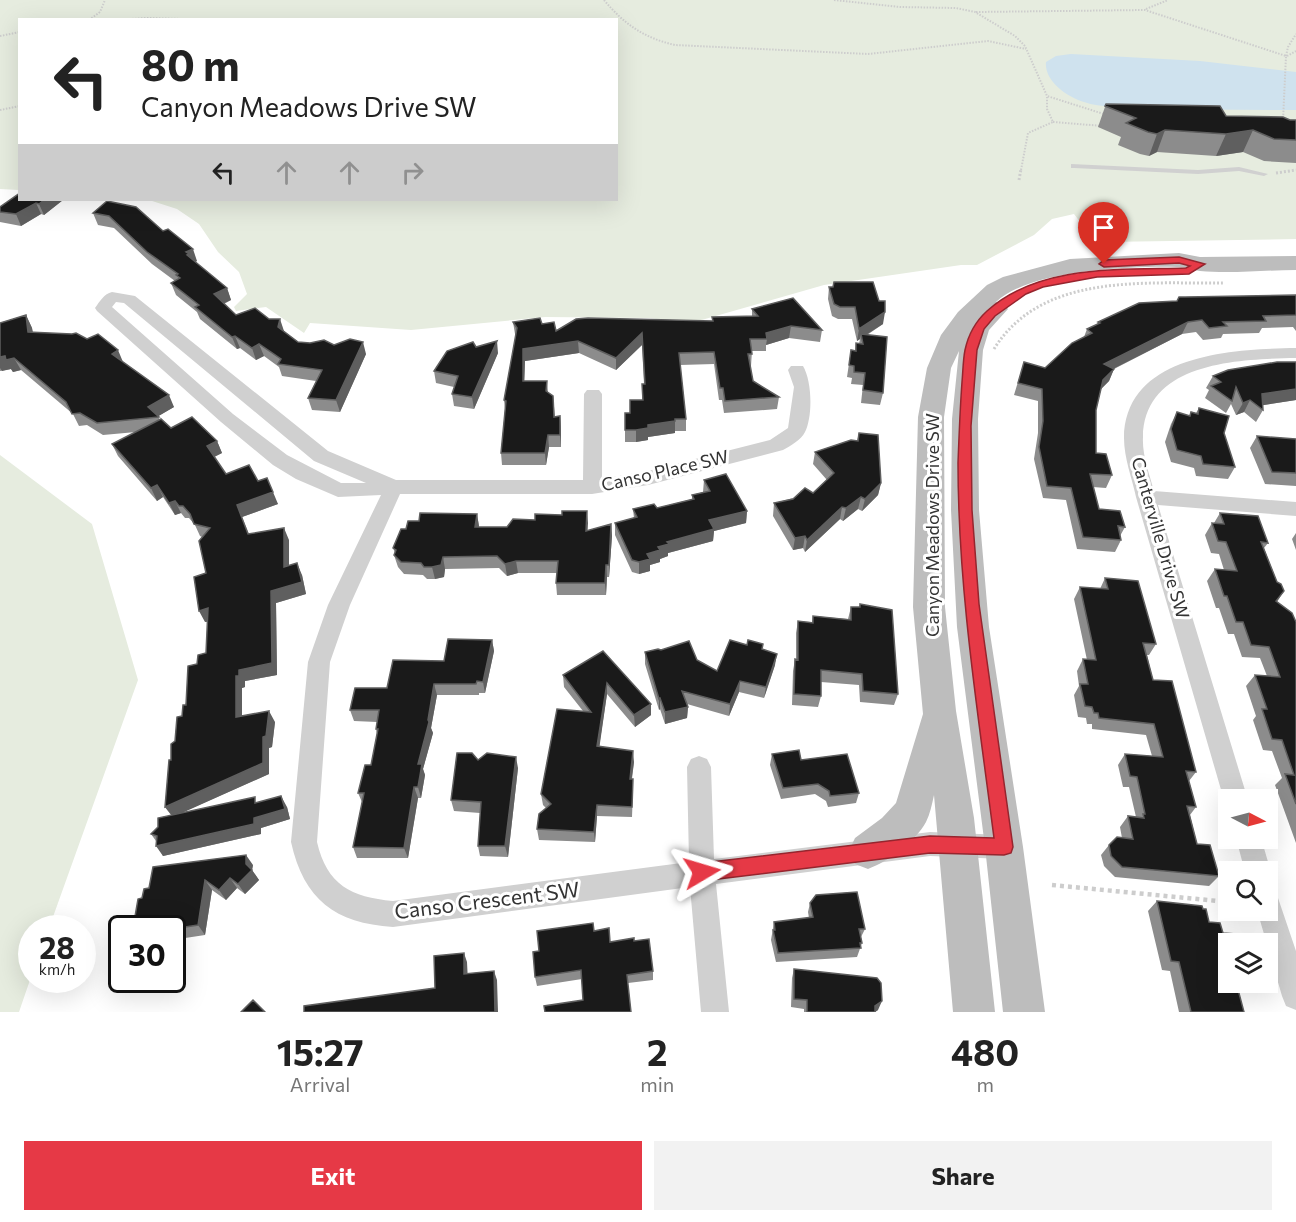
<!DOCTYPE html>
<style>
:root{--surface:#fff;--page:#f2f2f2;--text:#222;--muted:#767676;--accent:#e63946}
body{margin:0;font-family:Commissioner,sans-serif;background:var(--page);color:var(--text);height:100vh;display:flex;flex-direction:column;font-size:22px;white-space:nowrap}
*{box-sizing:border-box;margin:0}
p{font-size:20px;color:var(--muted)}
.icon{flex:none;width:33px;height:33px;fill:none;stroke:currentColor;stroke-width:2;stroke-linecap:round;stroke-linejoin:round}
.map{position:relative;height:1012px;overflow:hidden}
.side{display:flex;flex-direction:column;background:var(--surface);flex:1}
.side>*{flex:none}
.guide{position:absolute;left:18px;top:18px;width:600px;height:183px;border-radius:0px;box-shadow:0 6px 24px #0002;background:#fff;color:var(--text);overflow:hidden}
.needle{width:39px;rotate:96deg}
.fabs{position:absolute;left:1218px;top:789px;display:grid;gap:12px}
.fabs a{display:grid;place-items:center;width:60px;height:60px;border-radius:0px;background:var(--surface);box-shadow:0 6px 24px #0002;font-size:30px}
.speed{position:absolute;left:18px;top:915px;display:flex;gap:12px;font-size:30px;font-weight:700;text-align:center}
.speed>*{display:grid;place-content:center;width:78px;height:78px;border-radius:50%;background:var(--surface);box-shadow:0 6px 24px #0002;line-height:1}
.speed small{font-size:15px;font-weight:400}
.speed .limit{border:3px solid #111;border-radius:9px;background:#fff;color:#111}
.pin{position:absolute;display:grid;place-items:center;width:51px;height:51px;color:#fff;margin:-62px -26px;border-radius:50% 50% 50% 0;rotate:-45deg;box-shadow:0 0 6px #0007}
.pin .icon{rotate:45deg}
.me{position:absolute;width:66px;margin:-33px;rotate:83deg;stroke-linejoin:round;filter:drop-shadow(0 0 4px #0008)}
.turn{display:flex;align-items:center;gap:21px;height:126px;padding:0 24px;font-size:27px}
.turn .icon{width:78px;height:78px;stroke-width:2.5}
.turn b{display:block;font-size:42px;line-height:51px}
.lanes{display:flex;align-items:center;height:57px;padding:0 24px;background:#0003;justify-content:center;gap:30px;direction:ltr}
.lanes .off{opacity:.35}
.eta{display:flex;justify-content:space-evenly;align-items:center;height:102px;text-align:center}
.eta b{font-size:36px;font-weight:700;line-height:42px}
.action{display:flex;gap:12px;margin-top:auto;padding:12px 24px}
.action a{flex:1;height:69px;border-radius:0px;background:var(--accent);color:#fff;font-size:24px;font-weight:700;line-height:69px;text-align:center}
.action a+a{background:var(--page);color:var(--text)}
.map>svg:first-child{display:block}
.green{fill:#e6ecdf}
.water{fill:#cfe2ee}
.lines{fill:none;stroke-linecap:round;stroke-linejoin:round}
.path-far2{stroke:#cdcdcd;stroke-width:2;stroke-dasharray:1.5 1.5;stroke-linecap:butt}
.path-far1{stroke:#cdcdcd;stroke-width:3;stroke-dasharray:2 2;stroke-linecap:butt}
.path{stroke:#cdcdcd;stroke-width:4.5;stroke-dasharray:4 4;stroke-linecap:butt}
.lane{fill:#d0d0d0;fill-rule:evenodd}
.street{fill:#d0d0d0;fill-rule:evenodd}
.secondary{fill:#bdbdbd;fill-rule:evenodd}
.wall{fill:#8c8c8c}
.shaded-wall{fill:#5f5f5f}
.building{fill:#1a1a1a;stroke:#5f5f5f;stroke-width:1.5}
.route{fill:#e63946;stroke:#96252e;stroke-width:1.5}
.labels{text-anchor:middle;stroke-width:6;stroke-linejoin:round;paint-order:stroke}
.street-label{font-size:18px;fill:#333;stroke:#fff}
.near-street-label{font-size:21px;fill:#333;stroke:#fff}
</style>
<div class="map">
<svg width="1296" height="1012" viewBox="0 0 1296 1012">
<rect width="100%" height="100%" fill="#fff"/>
<path class="green" d="M0 0H1296V239L1104 242 1093 239 1074 214 1052 219 1034 235 977 265H961L824 285 691 323 649 318 545 317 411 330 310 323 304 333 266 307 236 311 234 307 247 294 239 272 218 252 199 224 177 209 149 200H616V20H20L19 190 0 189Z
M0 455 92 524 138 680 49 928H32L31 977 19 1012H0Z"/>
<path class="water" d="M1071 54 1200 61 1296 72V110C1244 110 1191 110 1139 107 1121 106 1101 108 1084 102 1067 97 1044 81 1046 62L1056 56Z"/>
<g class="lines">
<path class="path-far2" d="M604 0C624 24 644 38 675 45L868 54 988 41 1026 49
M834 0 900 7 956 8 975 12 1015 36 1025 46 1047 96 1107 115
M1146 9 1168 0
M976 12 1145 10 1286 56 1283 121
M89 20 100 12 105 0
M117 20 146 18 218 20
M0 36 20 32
M1286 56 1288 47 1296 34
M1287 56 1296 51
M0 110 20 106
M1053 122 1103 126
M1021 170 1028 133 1053 122 1047 109V97"/>
<path class="path-far1" d="M1276 173 1296 170
M1019 180 1021 169
M994 349C1042 272 1145 284 1223 283"/>
<path class="path" d="M1052 885 1228 902"/>
<path class="lane" d="M1071 164 1198 170 1239 167 1268 174 1264 176 1239 171 1198 174 1074 168H1071Z"/>
<path class="street" d="M112 292 135 296 328 451 396 480H583L584 394 587 390H599L602 394V479L648 471 770 440 788 428 794 387 788 370 791 366H803C812 381 813 416 805 432 801 440 790 446 783 450L648 485 592 494H400L350 605 330 662 317 842C327 885 351 897 393 901L689 862 687 767 691 759 699 756 707 759 711 767 714 859 930 832 1004 835 1013 838 1017 847 1013 856 1004 859 930 856 716 884 729 1012H701L690 887 393 927C335 923 304 900 291 842L308 662 328 605 381 495 338 497 296 479 273 465 221 422 97 311 95 308C100 301 104 294 112 292ZM116 302 124 303 314 461 366 483H341L287 455 233 414 112 307Z
M1296 348V358C1241 359 1144 361 1143 437 1142 455 1149 473 1154 491L1296 502V516L1158 505 1248 800H1228V808L1224 800 1136 497C1132 478 1124 458 1124 438 1125 353 1235 349 1296 348Z
M1236 838H1261L1271 872 1268 880V872H1245Z
M1268 891 1277 895 1296 951V1010L1286 1006 1282 996 1257 910H1268Z"/>
<path class="secondary" d="M1179 253 1200 257 1296 256V270C1264 270 1231 274 1200 271 1192 270 1185 267 1177 267 1131 266 1029 270 996 302L1004 304 1008 309 989 330 983 350 978 419 979 510 989 627 1023 847 1045 1012H1003L985 847 957 627 951 510 952 419 959 351 951 368 944 417 945 607 956 711 974 818 995 1012H953L934 795C932 804 930 814 926 822 915 842 889 861 868 869L855 864 849 851 855 838 882 818 896 803 923 714 913 607 918 417 927 368 941 335 958 312 987 285 1003 277 1070 259Z"/>
</g>
<path class="wall" d="M1106 104 1226 116 1296 120V163L1264 161 1243 152 1216 156 1157 152 1149 156 1140 154 1118 145 1121 137 1098 127Z
M63 200 44 215 41 214 21 226 0 222V207Z
M107 201 197 261 195 262 227 288 231 300 224 304 236 315 284 331 298 342 334 345 366 354 340 412 312 410 308 398 316 381 282 376 279 367 264 356 256 360 240 348 237 349 200 319 197 312 176 295 171 283 175 281 152 264 114 228 98 225 93 213Z
M829 287 883 324 867 335 883 393 880 405 861 403 863 385 851 384 852 378 847 377 851 350 855 351 856 343 859 344 860 339 857 341 852 319H838L832 316 828 299Z
M1296 295V331L1293 327 1262 328 1259 333 1223 334 1221 338 1203 340 1196 332 1182 334 1114 369 1109 381 1101 389 1096 410V453L1112 475 1106 488 1093 487 1099 509 1125 527 1120 536 1121 540 1115 552 1077 549 1066 500 1043 498 1034 459 1038 433V401L1014 395 1024 362 1045 368 1084 337 1087 329 1097 325 1098 322Z
M752 309 822 330 820 342 789 338 766 345V351H752L751 366H750L753 381 779 397 777 409 724 413 722 400H719L714 364 680 365 686 419V431H675V433L648 437V440L636 442H625V430L630 413 642 400V384H644L642 345 616 370 579 353 525 361 524 381H547L548 392 553 396 555 417 560 416 561 429V447H549L546 465H502L501 453 505 409 504 400 516 336 515 334 513 322 542 324 556 331 712 321V317L752 316Z
M26 315 32 328 33 332 123 362 174 407 158 416 160 420 171 428 217 441 222 453 214 457 226 474 258 481 278 504 242 517 249 534 289 540V565L302 575 306 594 276 603 277 675 245 681V687L242 688V716L275 722 272 747 269 748V774L183 812 258 802 287 807 290 819 261 828V834L163 856 156 841 151 834 171 815 165 807 171 760 175 741 197 664 206 653 208 622H205L206 573 202 537 200 536 195 525 189 518H185L181 513 175 515 163 497 157 501 118 456 112 444 136 432 103 435 87 425 79 426 73 414 21 370 13 372 11 369 0 371V323Z
M476 347 498 353 474 409 454 406 452 394 454 387 436 383 434 371Z
M1213 376 1296 400 1263 405V410L1256 422 1244 412 1236 415 1231 404 1226 413 1205 398 1209 390 1206 388Z
M1199 408 1224 433 1235 467 1228 479 1196 476 1194 468 1171 462 1165 442 1171 424 1177 412 1189 416 1191 412 1196 413Z
M859 433 881 483 878 495 862 511 858 509 843 521 840 519 805 552 803 548 793 550 773 516 774 503 813 493 827 480 813 464 815 452 857 441Z
M1257 436 1296 439V486L1265 484 1250 448Z
M704 480 747 511 746 523 714 531 713 541 668 553V556L660 559V562L650 565V571L639 574 632 572 615 535V523L634 518 633 509 657 508 692 499V495L703 492Z
M587 511V531L611 524 612 536 609 577H607L606 595H557L556 583 557 573H518L507 576 499 568 445 569 444 577 435 579H427L423 575 404 574 398 567 394 555 395 553 393 548 406 529 419 521 477 514 479 527H507L562 515Z
M1220 513 1268 543 1264 548 1277 582 1284 591 1277 602 1296 622V843L1275 785 1282 778 1272 751 1263 750 1253 720 1256 716 1246 686 1255 675 1267 676 1260 658 1242 657 1234 634H1228L1219 608H1216L1207 581 1215 569 1224 570 1219 554 1211 553 1205 535 1212 523H1214Z
M1296 533V550L1292 539Z
M1105 578 1156 644 1149 655H1147L1153 680 1196 772 1189 781 1196 807 1190 815 1197 844 1219 876 1209 886 1115 877 1104 866 1101 855 1109 845 1122 838 1120 827 1128 816 1136 817 1129 787H1123L1118 765 1125 754 1152 756 1146 735 1092 729V724H1087L1086 718 1078 717 1074 695 1079 686 1077 671 1083 659 1087 660 1074 599 1080 587 1100 589Z
M860 604 898 694 894 705 860 702 859 685 821 682V696L818 707 792 705 793 671 795 659 796 660V633L798 621 812 622 813 616 848 619 851 607H859Z
M492 640 494 651 485 693H479V695H437L431 728 433 733 423 769 425 775 421 798H418L408 858H357L353 847 362 802 358 793 371 765 377 734 376 729 377 722 354 721 350 710 387 688 444 661Z
M763 649 775 665 764 698 739 692 729 716 687 704 688 707 687 718 665 724 660 709 659 710 645 664V652L697 660 717 671Z
M603 651 651 704V715L635 727 607 694 599 747 634 762 632 779 633 790 632 817 597 816 595 842 539 840 537 829 546 808 543 805 541 794 583 711 564 687 563 675Z
M772 754 801 760 859 793 856 803 828 807 826 801 815 794 781 799 770 765Z
M478 760 518 768 508 857 480 856 478 846 480 813 454 811 451 800Z
M253 865 252 870 259 880 245 894 237 888 226 900 212 890 205 935 172 940V928L142 898Z
M1157 901 1203 909 1209 922 1228 982H1243L1237 988 1244 1012H1179L1170 971 1162 970 1148 911Z
M810 903 865 929 861 937 862 943 857 957 776 962 771 940 774 922 809 918 808 912Z
M594 931 610 942 634 941 653 971V980L628 983 583 1000 582 979 537 986 535 977 539 951Z
M794 969 878 1010 875 1012H804V1009L791 1007 792 978Z"/>
<path class="shaded-wall" d="M1165 130 1157 152 1149 156 1157 134Z
M1253 130 1243 152 1216 156 1226 134Z
M44 200H63L44 215 39 204Z
M36 203 41 214 21 226 16 214Z
M193 249 197 261 193 263 191 267 186 252Z
M227 288 231 300 218 306 214 294Z
M885 312 883 324 861 338V334L860 339 857 341 859 329Z
M26 315 32 328 34 344 28 332Z
M280 319 284 331 281 339 278 327Z
M1188 322 1182 334 1099 376 1104 364Z
M791 326 789 338 766 345 767 339 766 333Z
M642 333V345L616 370V358Z
M235 336 240 348 237 349 232 337Z
M497 341 498 353 474 409 472 397Z
M578 341 579 353 525 361 524 393 523 381V349Z
M363 342 366 354 340 412 336 400Z
M259 344 264 356 256 360 252 348Z
M118 350 123 362 112 354Z
M5 356 14 358 21 370 13 372 11 369 2 371 0 368V357Z
M1114 369 1109 381 1098 392 1103 380Z
M1296 389V400L1258 406 1262 394Z
M169 395 174 407 157 417 148 407Z
M1250 400 1244 412 1236 415 1243 403Z
M560 416 561 429V447L560 435Z
M675 421V433L648 437V440L636 442V430L648 425Z
M548 435 549 447 546 465 545 453Z
M217 441 222 453 212 458 207 446Z
M881 483 878 495 862 511 865 499Z
M157 485 163 497 157 501 151 488Z
M273 492 278 504 242 517 254 546 237 505Z
M861 497 858 509 843 521 846 508Z
M175 501 181 513 175 515 169 503Z
M842 507 840 519 805 552 807 540Z
M587 511 588 523 587 543 586 531Z
M747 511 746 523 714 531 713 541 668 553V556L660 559V562L650 565V571L639 574V562L647 554 667 542 709 520Z
M477 514 479 526 477 539 475 527Z
M611 524 612 536 609 577V565Z
M284 528 289 540V579L284 567Z
M805 536 803 548 793 550 795 538Z
M443 557 445 569 444 577 435 579 432 567Z
M516 561 518 573 507 576 505 564Z
M297 563 302 575 306 594 276 603 277 675 245 681V687L242 688V729L236 717V676L271 591Z
M606 565 607 577 606 595 605 583Z
M208 608 214 620 205 622 199 611Z
M492 640 494 651 485 693 483 682Z
M777 654 775 665 764 698 766 687Z
M740 681 739 692 729 716 730 704Z
M607 683V694L598 757 597 746Z
M434 684 437 695 431 728 433 733 423 769 425 775 421 798 418 787V764Z
M660 698V709L659 710V699Z
M651 704V715L635 727 634 715Z
M688 707 687 718 665 724V712Z
M269 711 275 722 272 747 269 748V774L173 817 165 807 263 737Z
M633 751 634 762 630 790V779Z
M516 757 518 768 508 857 505 846Z
M414 787 418 798 408 858 404 848Z
M281 796 287 807 290 819 261 828V834L163 856 156 846 254 818Z
M597 805V816L595 842 594 832Z
M246 855 253 865 252 870 259 880 245 894 238 884 246 864Z
M230 878 237 888 226 900 219 890Z
M205 880 212 890 205 935 198 925Z
M464 953 467 962 468 982 464 974Z
M494 971 497 980 498 1012H495Z
M882 1001 878 1010 875 1012V1006Z"/>
<path class="building" d="M1106 104 1220 106 1226 116 1283 117 1290 120H1296V140L1274 139 1253 130 1226 134 1165 130 1157 134 1148 132 1126 123 1136 118 1105 106Z
M20 193V200H44L39 204 36 203 16 214 0 212V207Z
M107 201 136 207 163 231 168 229 193 249 186 252 189 254 187 255 227 288 214 294 236 315 255 308 269 319H280L278 327 298 342 310 343 324 340 334 345 350 339 363 342 336 400 308 398 322 370 278 364 281 359 259 344 252 348 235 336 232 337 195 307 199 305 171 283 180 278 176 275 178 274 147 252 109 216 93 213Z
M834 282H873L879 301H885V312L859 329 855 307H840L834 304 829 287H833Z
M1296 295V315L1263 316 1266 321 1223 322 1227 326 1209 328 1202 320 1188 322 1104 364 1114 369 1103 380 1096 410V453L1106 454 1112 475 1090 474 1099 509 1120 511 1125 527 1118 526 1121 540 1083 537 1071 488 1047 486 1039 447 1043 421 1042 389 1018 383 1024 362 1045 368 1072 343 1092 333 1087 329 1100 323 1098 322 1139 303 1177 301 1179 297H1185Z
M793 298 822 330 791 326 766 333 767 339H750L752 354H748L753 381 779 397 725 401 723 388H720L714 352 679 353 686 419H675V421L648 425V428L636 430H625V413H630V400H643L642 384H645L642 333 616 358 578 341 523 349V381H547L546 391 553 396 554 417 560 416V435H548L545 453H501L506 401 504 400 517 328 513 322 540 318 542 324 554 322 556 331 576 319 588 318 713 321 712 317 758 316 752 309Z
M26 315 28 332 72 334 76 333 87 339 98 334 118 350 112 354 169 395 148 407 159 417 97 423 80 413 72 414 66 402 14 358 6 360 5 356 0 357V323Z
M861 334 887 337 883 393 863 390 865 373 854 372V366L849 365 851 350 856 351V343L863 344Z
M497 341 472 397 452 394 458 376 434 371 447 351 473 342 476 347Z
M1277 362H1296V389L1262 394 1263 410 1250 400 1243 403 1236 387 1232 401 1211 386 1221 382 1213 376 1228 370Z
M1199 408 1229 416 1224 433 1235 467 1203 464 1201 456 1177 450 1171 429 1177 412 1190 416 1191 412 1198 414Z
M192 417 217 441 207 446 226 474 249 465 258 481 267 478 273 492 237 505 248 534 284 528V567L297 563 302 582 271 591 272 663 239 670V676H236V717L269 711 266 736 263 737V763L165 807 169 760H171V744L175 741 177 717 182 716 183 705H186L188 666 197 664 198 655 206 653 208 608 199 611 194 577 206 573 199 541 210 528 194 524 190 514 183 506H179L175 501 169 503 157 485 151 488 112 444 161 419 171 428Z
M859 433 878 435 881 483 865 499 861 497 846 508 842 507 807 540 805 536 795 538 774 503 793 499 805 488 813 493 834 473 815 452 851 440 858 441Z
M1257 436 1296 439V473L1272 472Z
M726 474 747 511 709 520 714 529 667 542 669 544 658 547 660 550 647 554 650 559 639 562 632 560 615 523 637 517 633 509 654 504 657 508 694 499 692 495 710 491 704 480Z
M562 511H587L586 531 611 524 609 565H606L605 583H556L558 561H516L505 564 497 556 443 557 441 565 432 567H424L421 563 401 562 394 555 396 550 393 548 401 529H406L408 521H419L420 513 477 514 475 527H507L513 519 535 520V514L562 515Z
M1220 513 1258 516 1268 543 1261 542 1277 582 1281 584 1284 591 1276 601 1292 613 1296 622V804L1285 774 1294 775 1282 740 1272 739 1262 709H1267L1255 675 1280 677 1269 647 1251 645 1243 622H1236L1227 596H1224L1215 569 1237 571 1226 542 1218 541 1212 523 1224 524Z
M1105 578 1138 581 1156 644 1143 643 1153 680 1172 681 1196 772 1186 771 1196 807 1187 806 1197 844 1210 845 1219 876 1122 867 1111 856 1109 845 1117 837 1133 839 1128 816 1144 818 1143 814H1145L1137 777 1130 776 1125 754 1163 757 1154 724 1099 718 1098 713H1094L1092 707 1085 706 1080 684H1088L1083 659 1096 660 1080 587 1108 589Z
M860 604 892 610 898 694 863 691 862 674 821 670V696L794 694 795 659 798 660V621L813 623V616L851 620V607H860Z
M448 639 492 640 483 682 477 681 476 684H434L428 720 429 722 418 764H422L418 787H414L404 848 353 847 364 793H358L365 765H371L378 729H376L379 710H350L355 688H387L393 660 444 661Z
M730 640 747 645 748 640 763 644 762 649 777 654 766 687 740 681 730 704 682 691 688 707 665 712 660 698 659 699 645 652 658 649 661 650 689 641 697 660 717 671Z
M603 651 651 704 634 715 607 683 597 746 633 751 630 779H633L632 807 597 805 594 832 537 829 539 814 551 804 541 794 557 709 591 712 563 675Z
M799 750 801 760 847 754 859 793 830 796 829 791 818 784 783 788 772 754Z
M457 753H472L478 760 487 753 516 757 505 846H478L481 802 451 800Z
M281 796 285 809 254 818V824L156 846 157 836 151 834 158 827V818L255 797V803Z
M246 855V864L252 870 238 884 230 878 219 890 205 880 198 925 172 929 133 928 138 899 142 898 144 889 149 888 153 867Z
M857 892 865 929H859L862 943H860L861 948 778 953 773 930H775L774 922 813 917 810 903 816 895Z
M1157 901 1202 906 1203 909H1206L1209 922 1220 923 1223 933 1236 934 1238 944H1228V982H1236L1244 1012H1191L1179 962 1171 961Z
M593 923 594 931 609 928 610 942 634 938V941L649 939 653 971 627 975 631 1012H545L544 1006 583 1000 581 970 535 977 533 952 539 951 537 931Z
M464 953V974L494 971 495 1012H304V1006L435 988 434 956Z
M794 969 877 978 881 983 882 1001 875 1006V1012H807V1000L794 999Z
M253 1000 265 1012H241Z"/>
<path class="route" d="M1179 257 1205 264 1189 274 1097 277 1043 287 1026 294 995 316 984 329 977 350 971 426 972 510 979 604 1013 847 1011 853 1004 855 930 853 702 881 695 878 692 872 695 866 702 863 930 836 994 838C978 713 958 589 958 463 959 436 960 409 962 382 963 371 963 360 965 350 968 336 976 321 987 311 1039 264 1121 270 1186 268L1190 266 1179 263 1104 267 1099 264 1104 260Z"/>
<g class="labels">
<g class="street-label">
<text transform="translate(665 471) rotate(-13)" y="6">Canso Place SW</text>
<text transform="translate(933 525) rotate(-90)" y="6">Canyon Meadows Drive SW</text>
<text transform="translate(1160 538) rotate(74)" y="6">Canterville Drive SW</text>
</g>
<g class="near-street-label">
<text transform="translate(487 901) rotate(-7)" y="7">Canso Crescent SW</text>
</g>
</g>
</svg>
<div class="fabs">
<a><svg class="needle" viewBox="-14 -14 28 28"><path d="M0-13l5 13h-10z" fill="#e53935"/><path d="M0 13l5-13h-10z" fill="#767676"/></svg></a>
<a><svg class="icon" aria-label="search" viewBox="0 0 24 24"><circle cx="10" cy="10" r="6"/><path d="M15 15l6 6"/></svg></a>
<a><svg class="icon" aria-label="layers" viewBox="0 0 24 24"><path d="M12 4l9 5-9 5-9-5zM3 14l9 5 9-5"/></svg></a>
</div>
<div class="speed"><div>28<small>km/h</small></div><div class="limit">30</div></div>
<div class="pin" style="left:1104px;top:264px;background:#d93025"><svg class="icon" aria-label="arrive" viewBox="0 0 24 24"><path d="M6 21V4h12l-3 4 3 4H6"/></svg></div>
<svg class="me" style="left:702px;top:872px" viewBox="-20 -20 40 40"><path d="M0-17L14 15 0 8-14 15z" fill="#e63946" stroke="#fff" stroke-width="4"/></svg>
<div class="guide">
<div class="turn"><svg class="icon" aria-label="left" viewBox="0 0 24 24"><path d="M17 20v-9H6M10 6l-5 5 5 5"/></svg><div><b>80 m</b>Canyon Meadows Drive SW</div></div>
<div class="lanes"><svg class="icon" aria-label="left" viewBox="0 0 24 24"><path d="M17 20v-9H6M10 6l-5 5 5 5"/></svg><svg class="icon off" aria-label="ahead" viewBox="0 0 24 24"><path d="M12 20V5M6 11l6-6 6 6"/></svg><svg class="icon off" aria-label="ahead" viewBox="0 0 24 24"><path d="M12 20V5M6 11l6-6 6 6"/></svg><svg class="icon off" aria-label="right" viewBox="0 0 24 24"><path d="M7 20v-9h11M14 6l5 5-5 5"/></svg></div>
</div>
</div>
<section class="side">
<div class="eta">
<div><b>15:27</b><p>Arrival</p></div>
<div><b>2</b><p>min</p></div>
<div><b>480</b><p>m</p></div>
</div>
<div class="action"><a>Exit</a><a>Share</a></div>
</section>
